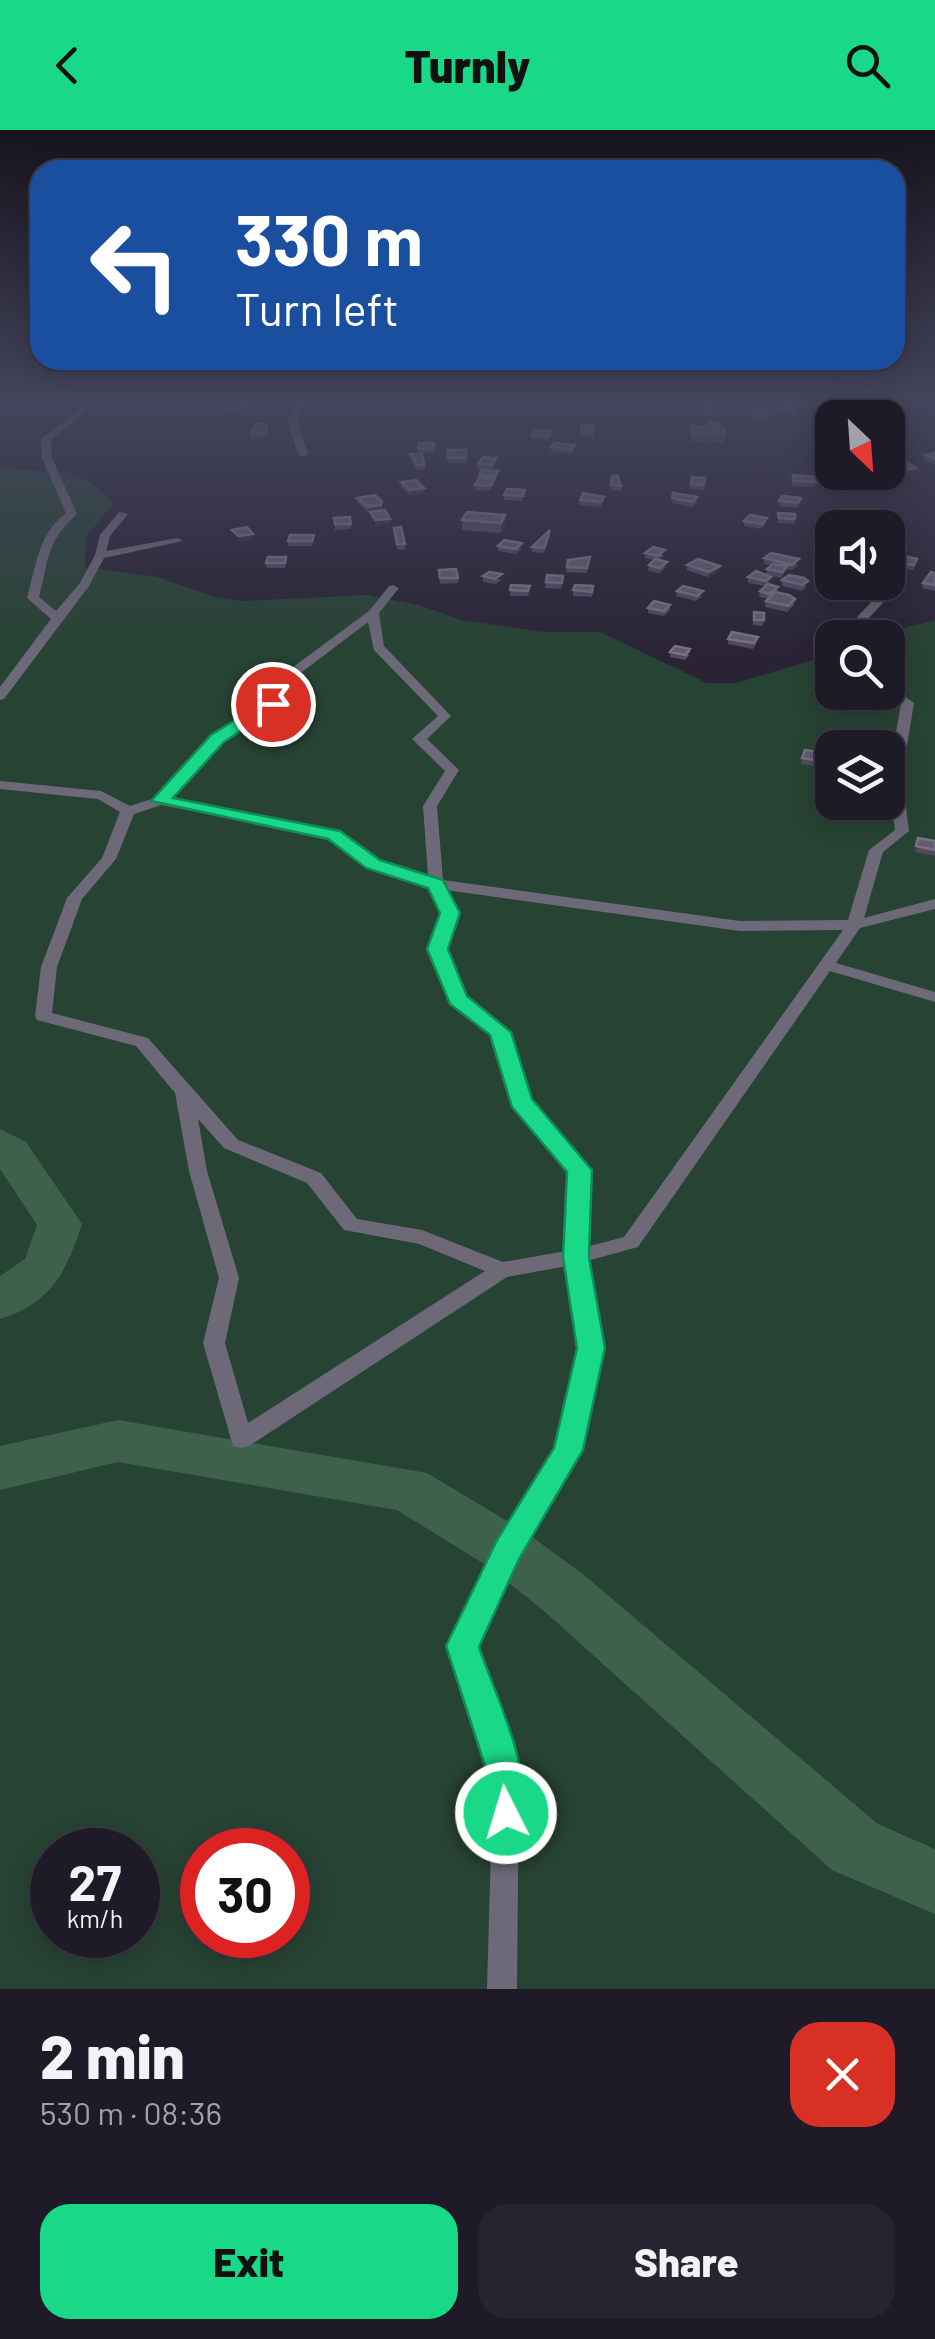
<!DOCTYPE html>
<meta charset="utf-8">
<style>
:root{--surface:#1f1a28;--page:#272330;--text:#f1f3f6;--muted:#a1a1a8;--line:#3c3845;--accent:#19d988}
body{margin:0;font-family:Barlow,sans-serif;background:var(--page);color:var(--text);height:100vh;display:flex;flex-direction:column;font-size:38px;white-space:nowrap}
*{box-sizing:border-box;margin:0}
p{font-size:32px;color:var(--muted)}
.icon{flex:none;width:55px;height:55px;fill:none;stroke:currentColor;stroke-width:2;stroke-linecap:round;stroke-linejoin:round}
.map{position:relative;height:1859px;overflow:hidden}
.panel{display:flex;flex-direction:column;background:var(--surface);flex:1}
.panel>*{flex:none}
.guide{position:absolute;left:30px;top:30px;width:875px;height:210px;border-radius:30px;box-shadow:0 5px 25px #0003,0 0 0 2px var(--line);background:#1a4fa0;color:#fff;overflow:hidden}
.needle{width:65px;rotate:155deg}
.controls{position:absolute;left:815px;top:270px;display:grid;gap:20px}
.controls a{display:grid;place-items:center;width:90px;height:90px;border-radius:20px;background:var(--surface);box-shadow:0 5px 25px #0003,0 0 0 2px var(--line);font-size:50px}
.speed{position:absolute;left:30px;top:1698px;display:flex;gap:20px;font-size:50px;font-weight:700;text-align:center}
.speed>*{display:grid;place-content:center;width:130px;height:130px;border-radius:50%;background:var(--surface);box-shadow:0 5px 25px #0003,0 0 0 2px var(--line);line-height:1}
.speed small{font-size:25px;font-weight:400}
.speed .limit{border:15px solid #d22;background:#fff;color:#111}
.pin{position:absolute;display:grid;place-items:center;width:85px;height:85px;color:#fff;margin:-42px;border:5px solid #fff;border-radius:50%;box-shadow:0 2px 10px #0007}
.me{position:absolute;width:110px;margin:-55px;rotate:355deg;stroke-linejoin:round;filter:drop-shadow(0 0 8px #0008)}
.turn{display:flex;align-items:center;gap:35px;height:210px;padding:0 40px;font-size:45px}
.turn .icon{width:130px;height:130px;stroke-width:2.5}
.turn b{display:block;font-size:70px;line-height:85px}
.round{display:grid;place-items:center;flex:none;width:105px;height:105px;border-radius:30px;background:var(--page)}
.summary{display:flex;align-items:center;justify-content:space-between;height:170px;padding:0 40px}
h1{font-size:60px;font-weight:800;line-height:75px}
.button{display:flex;gap:20px;margin-top:auto;padding:20px 40px}
.button a{flex:1;height:115px;border-radius:30px;background:var(--accent);color:#111;font-size:40px;font-weight:800;line-height:115px;text-align:center}
.button a+a{background:var(--page);color:var(--text)}
header{display:flex;justify-content:space-between;align-items:center;height:130px;padding:0 40px;background:var(--accent);color:#111;font-size:45px;font-weight:800}
.map>svg:first-child{display:block}
.green{fill:#274333;fill-rule:evenodd}
.lines{fill:none;stroke-linecap:round;stroke-linejoin:round}
.river{fill:#3d614b;fill-rule:evenodd}
.street{fill:#6e6979;fill-rule:evenodd}
.wall{fill:#514a5e}
.shaded-wall{fill:#3a3346}
.building{fill:#625c6e;stroke:#787284;stroke-width:2.5}
.route{fill:#19d988;stroke:#108d58;stroke-width:2.5}
</style>
<header><svg class="icon" aria-label="back" viewBox="0 0 24 24"><path d="M15 5l-7 7 7 7"/></svg>Turnly<svg class="icon" aria-label="search" viewBox="0 0 24 24"><circle cx="10" cy="10" r="6"/><path d="M15 15l6 6"/></svg></header>
<div class="map">
<svg width="935" height="1859" viewBox="0 0 935 1859">
<rect width="100%" height="100%" fill="#292335"/>
<path class="green" d="M0 336C54 348 70 327 114 373L86 407 85 437 157 447 215 467 242 471 367 465 419 475 461 490 544 502H600L707 553H736L832 524V562H888V509L906 497 935 491V1859H0ZM832 618H888V672H832ZM52 1720H138V1805H52ZM202 1720H288V1805H202Z"/>
<g class="lines">
<path class="river" d="M0 999 26 1012 82 1094C66 1142 52 1173 0 1189V1146L25 1129 37 1095 0 1039Z
M118 1290 427 1343 527 1403 584 1445 878 1694 935 1719V1784L832 1740 544 1481 489 1437 397 1380 118 1332 0 1360V1316Z"/>
<path class="street" d="M94 268H103L51 310 52 328 77 384C46 412 49 429 39 467L56 481 80 453 95 425 100 405 119 382 128 384 110 406 106 421 178 408 183 411 104 428 89 456 4 569 0 570V557L51 489 27 468C36 437 38 404 66 383L42 328 41 309Z
M298 268H306L297 290 308 324 303 327 298 324 287 290Z
M892 450 902 452 869 488 874 508H862L857 487Z
M393 455 399 458 379 483 384 516 451 586 427 609 459 640 437 676 443 750 740 791 848 790 869 720 895 700 888 646 901 574 886 562 888 554 914 573 902 646 909 701 883 722 864 788 935 769V779L860 798 836 833 935 862V872L830 841 638 1117 587 1131 602 1218 580 1320 517 1427 475 1517 519 1648 517 1859H487L493 1648 449 1517 500 1413 558 1318 580 1218 567 1136 507 1147 249 1316 241 1318 233 1316 203 1213 219 1148 189 1041 175 963 136 916 37 890 35 886 41 837 67 768 102 728 120 682 98 669 0 659V651L101 661 130 676 155 668 213 606 268 572 285 543 369 481 389 456ZM368 492 374 520 438 586 412 609 445 641 423 676 428 746 378 731 339 702 170 669 223 612 278 577 294 548ZM161 675 329 708 368 737 430 757 442 783 430 819 450 870 492 903 512 971 570 1041 566 1121 503 1132 422 1100 357 1089 321 1043 238 1010 148 908 52 883 57 837 82 769 116 729 134 684ZM446 760 740 801 843 800 624 1107 586 1117 589 1040 529 969 506 897 465 867 446 819 458 783ZM198 989 224 1018 307 1053 344 1100 419 1114 485 1141 248 1293 225 1213 239 1148 207 1041Z"/>
</g>
<path class="wall" d="M381 268H404L396 275 381 273Z
M263 270V274L233 284 223 282V277Z
M703 271H714L713 285H704Z
M779 273 794 279V283H779Z
M751 279 769 285V289L756 290 750 283Z
M266 294 267 308 251 309V304Z
M721 294 720 297 725 304 724 313 691 312V296L706 297Z
M581 295H593V307H581Z
M532 305 551 306 548 311 532 310Z
M419 313H434V323H418Z
M575 315 574 319 571 324 551 322V317Z
M448 320H466V333H448Z
M935 323V334L924 330 925 325Z
M410 324 424 335 425 339 417 340 411 329Z
M496 333 492 340 478 339V334Z
M892 333 915 343 901 345 891 338Z
M498 341 494 354 490 361 475 360V355L479 346Z
M793 345 816 347 815 357 792 356Z
M612 346 621 356V361L611 360Z
M692 347 705 348 704 360 690 359Z
M401 352 425 363 410 365 401 357Z
M525 360 522 371 504 370V365Z
M673 363 697 367V372L692 377 672 373Z
M604 367 601 377 579 375 580 370Z
M357 368 381 375 382 380 368 382 358 373Z
M779 371 800 373 797 378 779 376Z
M778 383 795 384 794 394 778 393Z
M505 385V395L501 403 462 400V390Z
M350 387 351 399 335 400 334 388Z
M767 388 766 393 761 399 744 396V391Z
M394 398 405 414V420L397 419Z
M550 406 544 423 532 422V417Z
M314 410 312 416H288V411Z
M498 416 522 418 516 424 498 421Z
M645 423 665 425 658 430 666 437 659 443 648 441 649 435 654 430 645 428Z
M286 427 285 438H267L266 433Z
M764 428 798 434 792 440 787 439 781 448 766 445 767 439 771 435 764 434Z
M568 430 589 432 587 443 566 442Z
M899 433 916 434 913 440 898 438Z
M687 435 719 441 708 447 687 440Z
M439 440 458 448V453L440 454Z
M935 443V461L922 458 923 453Z
M483 446 502 450 495 454 483 452Z
M748 447 770 452 765 456 748 453Z
M782 450 807 456 802 461 782 456Z
M563 451 561 459 545 458 546 452Z
M511 455 530 456 528 466H510Z
M828 456H845L840 463 827 461Z
M778 457 777 462 795 469 794 475 787 482 765 477 766 471 769 469 759 467 760 461Z
M573 460 592 462H593L592 467 573 466Z
M677 461 703 466 696 471 676 466Z
M670 475V480L664 486 648 483V478Z
M764 483 763 496 753 495V488Z
M728 509 757 512 753 519 728 514Z
M670 522 690 525 685 530 670 527Z
M802 628 829 630 827 638 801 634Z
M918 708 935 711V726L915 722Z"/>
<path class="shaded-wall" d="M263 270V274L233 284 232 280Z
M916 338 915 343 901 345 902 340Z
M424 358 425 363 410 365V360Z
M381 375 382 380 368 382V377Z
M505 385V395L501 403V393Z
M390 389V394L375 396V390Z
M253 404V409L239 412 238 406Z
M720 436 719 441 708 447 709 442Z"/>
<path class="building" d="M252 268 263 270 232 280 223 277 242 275Z
M703 271H714L713 281 704 280Z
M779 273H793L794 279 779 278Z
M763 278 769 285H757L751 279Z
M708 292 721 294 719 297H706Z
M256 294H266L267 303 251 304Z
M581 295H593V302H581Z
M691 296 724 298 725 304 692 303Z
M535 300 552 301 549 306 532 305Z
M419 313H434V319H418Z
M556 313 575 315 571 319 551 317Z
M448 320H466V328H448Z
M935 323V329L925 325 934 323Z
M410 324H422L424 335H417Z
M483 327 496 328 492 335 478 334Z
M905 331 916 338 902 340 892 333Z
M482 340 498 341 495 347 479 346Z
M617 345 621 356 611 355 612 346Z
M793 345 816 347V352L793 351Z
M692 347 705 348 704 355 691 354Z
M479 348 494 349 490 356 475 355Z
M416 350 424 358 410 360 401 352Z
M507 359 525 360 523 366 504 365Z
M583 363 604 367 601 372 580 370Z
M673 363 697 367 693 372 672 368Z
M375 365 382 372 381 375 368 377 357 368Z
M782 366 801 368 798 373 779 371Z
M385 380 390 389 375 390 370 382Z
M467 382 505 385 501 393 462 390Z
M778 383 795 384V389L779 388Z
M750 385 767 388 762 394 744 391Z
M350 387 351 394H335L334 388Z
M877 390 886 396 871 398 863 392Z
M247 397 253 404 238 406 232 400Z
M401 397 405 414H397L394 398Z
M550 400 544 418 532 417Z
M290 405H314L312 411H288Z
M504 410 522 413 516 419 498 416Z
M653 417 665 420 658 426 645 423Z
M771 423 799 429 792 435 764 428Z
M903 426 917 429 914 435 899 433Z
M268 427H286L285 433H266Z
M590 427 587 438 567 437 568 430Z
M655 429 667 432 660 438 649 435Z
M698 429 720 436 709 442 687 435Z
M773 434 787 436 782 442 767 439Z
M456 439 458 448H440L439 440Z
M756 441 771 447 766 451 748 447Z
M489 442 502 444 495 449 483 446Z
M931 442 935 443V455L923 453Z
M547 445 563 446 562 453 546 452Z
M789 445 804 448 808 451 803 455 782 450Z
M832 450V452H845L841 458 828 456Z
M768 454 778 457 769 464 760 461Z
M511 455 530 456 528 461 510 460Z
M575 455 593 456 592 462 573 460Z
M683 456 703 461 697 466 677 461Z
M775 462 789 465 795 469 788 476 766 471Z
M654 471 670 475 664 481 648 478Z
M754 482 764 483V490H754Z
M732 502 758 507 754 513 728 509Z
M675 516 690 519 686 525 670 522Z
M805 620 830 624 828 632 802 628Z
M918 708 935 711V720L916 716Z"/>
<linearGradient id="sky" x2="0" y2="1"><stop stop-color="#17131d"/><stop offset="0.51" stop-color="#43455c"/><stop offset="1" stop-color="#43455c" stop-opacity="0"/></linearGradient>
<rect width="935" height="528" fill="url(#sky)"/>
<path class="route" d="M267 570 282 574 224 612 173 668 340 701 380 730 443 750 460 783 448 819 467 866 511 902 532 969 592 1040 589 1127 605 1218 583 1320 519 1429 479 1517C495 1565 538 1648 518 1696L506 1701 493 1696 488 1683 489 1648 446 1516 497 1410 554 1318 577 1218 563 1127 567 1042 512 977 490 905 450 874 427 819 440 783 428 758 366 738 328 709 151 671 211 605Z"/>
</svg>
<div class="controls">
<a><svg class="needle" viewBox="-14 -14 28 28"><path d="M0-13l5 13h-10z" fill="#e53935"/><path d="M0 13l5-13h-10z" fill="#a1a1a8"/></svg></a>
<a><svg class="icon" aria-label="sound" viewBox="0 0 24 24"><path d="M4 9h4l5-4v14l-5-4H4zM17 9q2 3 0 6"/></svg></a>
<a><svg class="icon" aria-label="search" viewBox="0 0 24 24"><circle cx="10" cy="10" r="6"/><path d="M15 15l6 6"/></svg></a>
<a><svg class="icon" aria-label="layers" viewBox="0 0 24 24"><path d="M12 4l9 5-9 5-9-5zM3 14l9 5 9-5"/></svg></a>
</div>
<div class="speed"><div>27<small>km/h</small></div><div class="limit">30</div></div>
<div class="pin" style="left:273px;top:574px;background:#d93025"><svg class="icon" aria-label="arrive" viewBox="0 0 24 24"><path d="M6 21V4h12l-3 4 3 4H6"/></svg></div>
<svg class="me" style="left:506px;top:1683px" viewBox="-20 -20 40 40"><circle r="17" fill="#19d988" stroke="#fff" stroke-width="3"/><path d="M0-11L8 9 0 5-8 9z" fill="#fff"/></svg>
<div class="guide">
<div class="turn"><svg class="icon" aria-label="left" viewBox="0 0 24 24"><path d="M17 20v-9H6M10 6l-5 5 5 5"/></svg><div><b>330 m</b>Turn left</div></div>
</div>
</div>
<section class="panel">
<div class="summary"><div><h1>2 min</h1><p>530 m · 08:36</p></div><a class="round" style="background:#d93025;color:#fff"><svg class="icon" aria-label="close" viewBox="0 0 24 24"><path d="M6 6l12 12M18 6L6 18"/></svg></a></div>
<div class="button"><a>Exit</a><a>Share</a></div>
</section>
